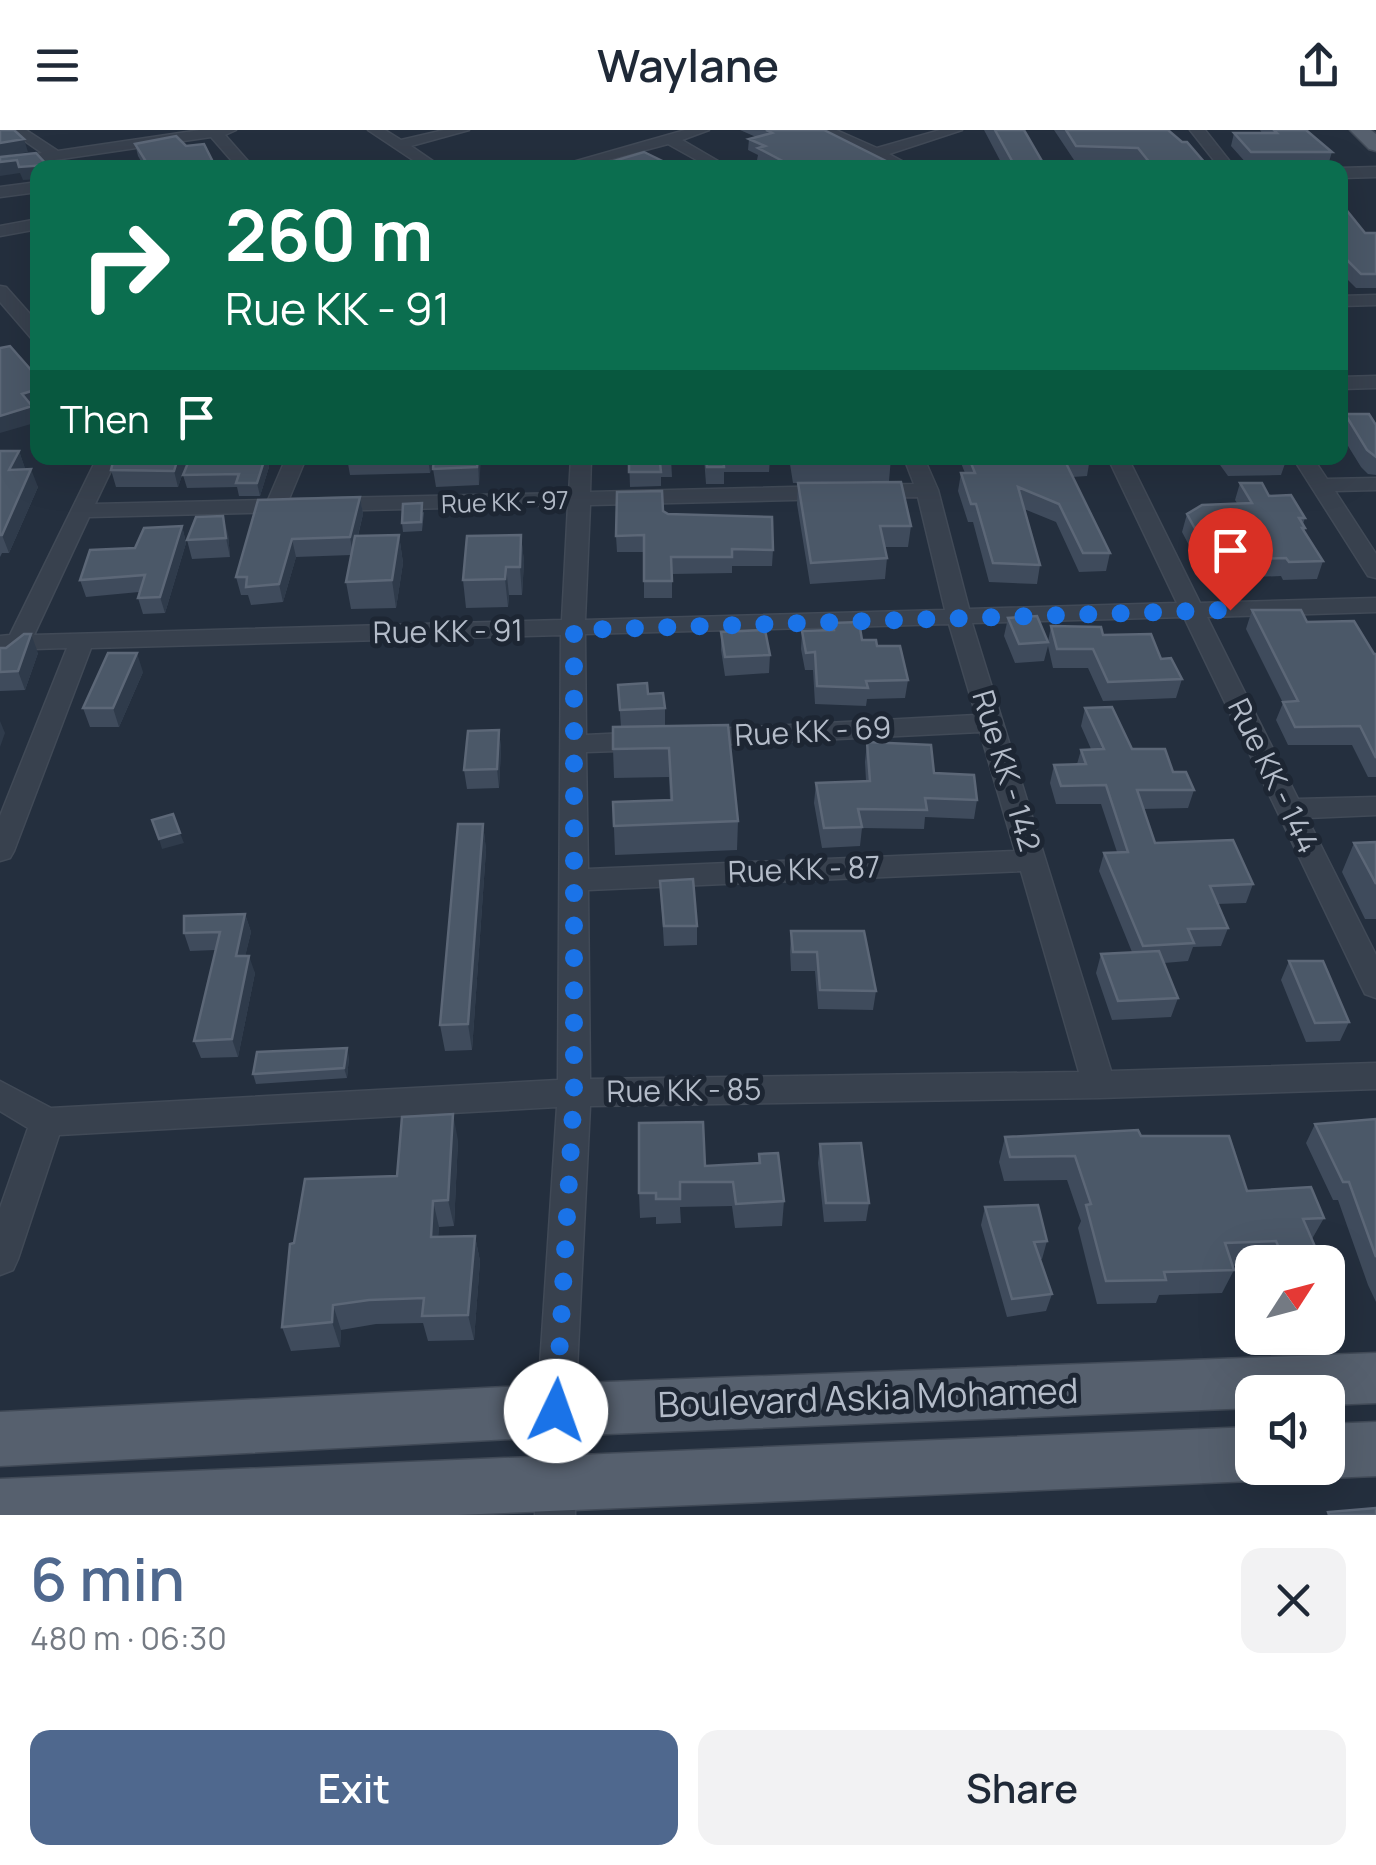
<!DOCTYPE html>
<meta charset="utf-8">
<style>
:root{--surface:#fff;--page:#f2f2f3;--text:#1f2937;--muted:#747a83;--accent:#4f688e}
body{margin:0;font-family:Manrope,sans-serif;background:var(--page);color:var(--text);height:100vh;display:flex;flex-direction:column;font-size:38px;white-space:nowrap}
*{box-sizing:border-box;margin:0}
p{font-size:32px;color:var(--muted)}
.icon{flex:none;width:55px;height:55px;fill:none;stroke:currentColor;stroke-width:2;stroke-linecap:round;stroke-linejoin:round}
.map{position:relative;height:1385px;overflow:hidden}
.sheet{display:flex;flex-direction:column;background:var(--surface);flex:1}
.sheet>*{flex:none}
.banner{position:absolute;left:30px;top:30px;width:1318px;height:305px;border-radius:20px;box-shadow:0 10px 40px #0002;background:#0b6e4f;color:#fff;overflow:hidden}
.needle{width:65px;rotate:54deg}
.controls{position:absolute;left:1235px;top:1115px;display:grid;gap:20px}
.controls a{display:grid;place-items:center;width:110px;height:110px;border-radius:20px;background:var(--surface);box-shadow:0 10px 40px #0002;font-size:50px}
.pin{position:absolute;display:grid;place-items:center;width:85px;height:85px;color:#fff;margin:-102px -42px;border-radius:50% 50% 50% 0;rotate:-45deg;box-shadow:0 0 10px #0007}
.pin .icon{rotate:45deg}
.me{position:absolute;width:110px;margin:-55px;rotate:3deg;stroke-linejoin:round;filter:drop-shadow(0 0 8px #0008)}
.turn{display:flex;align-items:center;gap:35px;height:210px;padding:0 30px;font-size:45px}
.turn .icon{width:130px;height:130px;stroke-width:2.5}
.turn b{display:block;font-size:70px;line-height:85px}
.then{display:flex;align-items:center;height:95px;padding:0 30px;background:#0003;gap:20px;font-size:38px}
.round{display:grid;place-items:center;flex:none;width:105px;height:105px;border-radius:20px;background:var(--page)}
.overview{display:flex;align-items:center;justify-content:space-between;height:170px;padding:0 30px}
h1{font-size:60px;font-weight:600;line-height:75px;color:var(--accent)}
.primary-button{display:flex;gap:20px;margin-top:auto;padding:20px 30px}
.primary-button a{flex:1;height:115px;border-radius:20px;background:var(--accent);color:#fff;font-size:40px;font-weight:600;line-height:115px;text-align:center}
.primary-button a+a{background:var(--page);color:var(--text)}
header{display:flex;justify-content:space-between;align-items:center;height:130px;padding:0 30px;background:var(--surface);font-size:45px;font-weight:600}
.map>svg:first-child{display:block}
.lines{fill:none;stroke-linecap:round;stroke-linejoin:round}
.minor-casing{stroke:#414a57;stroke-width:3}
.major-casing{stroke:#414a57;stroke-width:3}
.minor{fill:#38414e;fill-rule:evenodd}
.major{fill:#56606e;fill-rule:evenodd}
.wall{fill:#3f4b5c}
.shaded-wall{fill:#2f3b4b}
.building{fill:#4b5868;stroke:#5c6777;stroke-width:2.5}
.route{stroke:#1a73e8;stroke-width:18;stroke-dasharray:0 32.4}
.labels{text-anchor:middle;stroke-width:10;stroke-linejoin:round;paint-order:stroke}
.far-street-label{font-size:25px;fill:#b4bcc9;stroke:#1d2633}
.street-label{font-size:30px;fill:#b4bcc9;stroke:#1d2633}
.near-street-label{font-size:35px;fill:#b4bcc9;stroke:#1d2633}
</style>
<header><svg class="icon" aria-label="menu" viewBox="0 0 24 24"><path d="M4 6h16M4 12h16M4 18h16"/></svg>Waylane<svg class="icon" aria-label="share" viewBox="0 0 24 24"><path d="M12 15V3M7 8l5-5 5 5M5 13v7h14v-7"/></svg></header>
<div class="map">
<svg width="1376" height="1385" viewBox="0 0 1376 1385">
<rect width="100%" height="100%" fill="#242f3e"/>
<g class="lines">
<g class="minor-casing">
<path id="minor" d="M9 0H26L58 21 200 0H236L225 5 254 38H238L211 7 0 38V30L42 23Z
M368 0H385L401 10 444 0H469L411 16 443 38H425Z
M685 0H709L682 10 730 38H711L668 14 578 38H552Z
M817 0H836L877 18 940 0H962L889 24 915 38H895Z
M1190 0H1205L1235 38H1220Z
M1376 37V47L1340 48V38Z
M38 52V62L0 67V57Z
M38 89V99L0 106V96Z
M0 156 6 157 38 193V210L32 209 0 172Z
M1376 165V175L1340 176V166Z
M1376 246V258L1340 259V247Z
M97 328H117L95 374 268 370 286 328H306L289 369 569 363 571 328H591L590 362 914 354 904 328H924L938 360 969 479 1177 473 1108 328H1128L1200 473 1376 468V482L1207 487 1298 669 1376 667V685L1307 688 1376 825V868L1365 864 1361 856 1184 487 972 493 1111 941 1376 933V959L1099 968 590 976 575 1281V1385H535L537 1281 557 977 59 1005 18 1129 13 1140 0 1145V1078L28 998 0 981V951L51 978 558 950 561 505 91 518 14 721 10 728 0 731V686L67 518 0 520V506L10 505ZM918 367 945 480 585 490 590 375ZM568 375 562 490 34 505 89 387ZM949 494 976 585 695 600 682 608 695 616 980 602 1015 721 588 739 586 622 647 620 660 611 647 602 586 605 585 504ZM1021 741 1079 942 590 949 588 760Z
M1293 328H1313L1327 349 1376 348V360L1335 361 1376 424V448L1368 446Z"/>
</g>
<g class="major-casing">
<path id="major" d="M1350 0H1371L1376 4V21L1369 19Z
M1376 1223V1273L1328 1275V1262H1252V1278L607 1304 0 1336V1282L607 1252Z
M1376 1292V1346L1328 1348 1309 1340 1328 1338V1294Z
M1252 1297V1338H1273L1271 1343 1252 1351 458 1385H0V1349Z"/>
</g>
<use href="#minor" class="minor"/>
<use href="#major" class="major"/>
</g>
<path class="wall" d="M740 0H825L890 38H773L757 30 758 25 748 20 749 9 756 7Z
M984 0H1024L1046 38H1004Z
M1054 0H1168L1206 34 1217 38H1140L1135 32 1074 30Z
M1260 0H1306L1332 22 1328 35H1248L1231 16 1234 3H1262Z
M135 14 186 16 214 38H145L138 26Z
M1340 72 1365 103H1376V158H1356L1340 142Z
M1345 284 1376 295V345L1368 344 1361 337 1340 303Z
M0 321H19L25 339 38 357 9 423H2L0 427Z
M110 328H188L178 357H116L111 340 112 334Z
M190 328H267L269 337 260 366H239L237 357 187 358 183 345Z
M347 328H434L430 343 350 345Z
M434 328H480L479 355 436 357 433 339Z
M629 328H671L672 347H661V356L630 357Z
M704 328H770L769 342H724V354H706Z
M789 328H891L889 351 823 352 911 396 908 417H885L887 428 885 449 810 454 797 374 798 353H793Z
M959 328H1090L1087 346 1073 347 1110 423 1106 441 1079 442 1056 392 1024 379 1040 435 1037 454 989 452 973 392H968L958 361 961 343H965Z
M1215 328H1287L1281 345 1228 346Z
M1240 353 1269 366 1305 388 1303 394 1305 398 1304 402 1323 431 1317 449 1283 450 1281 446 1228 448 1225 443 1204 444 1182 402 1187 384 1237 373 1235 370Z
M360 367 363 384 358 406 399 405 403 433 396 478 351 479 346 452 351 425 296 427 283 472 251 475 248 465H241L236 447 258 370Z
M663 381 668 384 773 420 772 436H732V443L672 444V468H644V422H617L616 406Z
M424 382 422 401 403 402 402 393Z
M182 396 186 413 165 483 143 484 138 468 139 462 86 467 80 450 135 418Z
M228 404 230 427 192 429 187 410Z
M521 405 524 432 522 465H509L508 477 466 478 463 450Z
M1252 480 1307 492 1376 524V647H1368L1352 615H1288L1276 590 1283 573 1246 499Z
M1008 488 1048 512 1051 496 1103 505 1161 529 1182 549 1176 568 1103 571 1088 538H1053L1048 516 1044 531 1015 533 1004 506Z
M833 493 862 510 877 516 908 550 905 568 867 569 866 576 815 574 813 540H805L801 519 802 501 833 500Z
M721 502 770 525 769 543 725 546 721 520Z
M0 518 38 523 25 560 0 561Z
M143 542 119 597H90L83 578Z
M618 555 648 564 665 578V596L738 691 737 720 615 725 613 672 670 670 669 647 614 648 613 619 621 597Z
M1085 578 1132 619 1173 642 1194 660 1188 678 1143 679 1155 713 1253 754 1246 773 1217 774 1228 798 1221 816 1193 817 1188 831 1164 833 1178 868 1171 887 1112 890 1096 843 1101 824 1132 822 1099 741 1104 723 1117 722 1101 674H1056L1050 653 1054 635 1077 634 1081 620 1091 619 1081 596Z
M499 600 501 619 499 658 467 659 464 640Z
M867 612 934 643 977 670 974 689 925 687 924 699 862 698 860 716 822 718 814 673 816 653 866 651 865 632Z
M483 694 486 720 472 920 445 921 440 895Z
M1376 712V789H1365L1342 742 1354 713Z
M660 751 697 796V815L664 816Z
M245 784 251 802 245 826 255 843 238 927 201 928 194 911 215 820 190 821 184 803Z
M791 801 876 861 873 880 818 879 815 841H791L790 821Z
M1289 831 1349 892 1340 911 1306 912 1281 850Z
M349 927 347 948 256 954 253 944Z
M1376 989V1172L1368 1155 1338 1070H1333L1306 1013 1315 994Z
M1141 1006 1247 1061 1324 1088 1312 1109 1320 1128 1317 1132H1252V1135L1232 1136 1234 1140 1222 1163 1159 1165 1156 1173 1097 1174 1078 1098 1081 1091 1067 1050 1004 1051 999 1032 1005 1007Z
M458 1010 454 1096 439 1097 438 1107 475 1106 480 1131 474 1210 428 1211 423 1193 376 1194 341 1200 340 1217 291 1221 282 1197 294 1113 397 1046Z
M820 1014 869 1073 866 1091 824 1092 818 1033Z
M759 1024 784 1071 782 1096 735 1098 732 1076 680 1077 681 1093 656 1094V1087L640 1088 639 1063 705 1036 758 1033Z
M985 1077 1047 1111 1042 1129H1040L1052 1164 1046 1181 1007 1187 981 1095Z"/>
<path class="shaded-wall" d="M24 9 28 22 0 27V13Z
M17 30 47 35V38H38V49L23 50 20 43 0 46V32Z
M213 32 214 38H166Z
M38 259V276L33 278 38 292 0 303V286L22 264Z
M19 321 25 338 15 358 9 340Z
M178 328H188L178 357 174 341Z
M265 328H267L269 337 260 366 257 353Z
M428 328H434L430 343Z
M478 328H480L481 331 479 355Z
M31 339 38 357 9 423 2 405Z
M360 367 363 384 353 425 350 407Z
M223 386 228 404 230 427 226 408Z
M182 396 186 413 165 483 160 467Z
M399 405 403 433 396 478 392 450Z
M521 405 524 432 522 465 520 437Z
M292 409 296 427 283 472 279 454Z
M506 437 509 465 508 477 505 449Z
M31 504 38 523 25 560 18 541Z
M137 523 143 542 119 597 113 578Z
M0 591 5 603 0 617Z
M499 600 501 619 499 658 497 639Z
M483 694 486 720 472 920 468 894Z
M180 703 184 713 162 719 159 709Z
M245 784 251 802 241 844 236 826Z
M249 826 255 843 238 927 232 909Z
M347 918 349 927 347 948 344 938Z
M453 984 458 1010 454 1096 448 1070Z
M433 1071 439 1097 436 1132 431 1107Z
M475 1106 480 1131 474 1210 468 1185Z
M333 1175 341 1200 340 1217 332 1192Z"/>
<path class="building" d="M0 0H14L24 9 0 13Z
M766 0H824L890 33 878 37 880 38H796L758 18 765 16 749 9 772 3Z
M995 0H1024L1046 38H1016Z
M1066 0H1168L1182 12H1187L1206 34H1214L1217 38H1154L1138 18 1076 16Z
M1274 0H1306L1332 22H1251L1234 3H1277Z
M176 6 186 16 204 14 213 32 166 38H150L135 14Z
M644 22 677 38H590Z
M36 23 47 35 19 37 17 30 0 32V27Z
M1340 72 1365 103H1376V144H1361L1340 123Z
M10 216 38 248V259L22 264 32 276 0 286V218Z
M1345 284H1369L1376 295V327L1367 320Z
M0 321H19L9 340 31 339 2 405H0Z
M114 328H178L174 341 111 340Z
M190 328H265L257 353H236L239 344 183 345Z
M434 328H478L477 337 433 339Z
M629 328H671L672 332 660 333 661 342H629Z
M706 328H723L724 337H707Z
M794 328H891L892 329 794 332Z
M969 328H1090L1064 329 1110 423H1083L1059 374 1018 357 1040 435 993 433 976 374H971L961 343H975Z
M901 352 911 396H880L887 428 811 433 798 353Z
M1240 353H1262L1269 366 1291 365 1305 388H1299L1305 398H1302L1323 431 1289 432 1286 428 1233 430 1231 425 1210 426 1187 384 1202 375 1252 373Z
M662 361 663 381 668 384 772 387 773 420 732 419V427H671L672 451H644V405L616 406 617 362Z
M360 367 350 407 292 409 279 454 246 457 247 447H236L258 370Z
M422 373 421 392 402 393 403 374Z
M223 386 226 408 187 410 196 387Z
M182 396 160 467 138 468 145 445 80 450 90 420 135 418 144 398Z
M399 405 392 450 346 452 355 406Z
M521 405 520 437H506L505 449 463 450 467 406Z
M1252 480H1301L1307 492 1354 491 1374 524H1376V628L1360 596 1295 597 1283 572 1298 571Z
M1037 486 1048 512 1019 514 1008 488Z
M859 492 862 510H876L877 516H900L908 550 866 551 868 558 817 556 815 522 806 523 802 501 834 500 833 493Z
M1051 496 1101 497 1103 505 1151 504 1161 529 1171 528 1182 549 1108 552 1093 519H1057Z
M765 500 770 525 725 527 721 502Z
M24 504H31L18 541 0 542V518H6Z
M108 523H137L113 578H83Z
M647 553 648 564 663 563 665 578 620 580 618 555Z
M1112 577 1132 619H1165L1173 642H1186L1194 660H1137L1155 713 1233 710 1253 754 1210 756 1228 798 1188 799 1194 813 1143 816 1104 723 1128 722 1106 655 1061 656 1054 635 1086 634 1081 620 1104 619 1085 578Z
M728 595 738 691 614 696 613 672 672 670 669 618 613 619V597Z
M499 600 497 639 464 640 468 601Z
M867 612 931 615 934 643 974 645 977 670 925 668 927 680 858 679 862 697 824 698 816 653 870 651Z
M173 684 180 703 159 709 152 690Z
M458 694H483L468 894 440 895Z
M1376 712V754L1354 713Z
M693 749 697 796H664L660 751Z
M245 784 236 826H249L232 909 194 911 220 802 184 803V786Z
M791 801H864L876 861 820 860 817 822H793Z
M1159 821 1178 868 1118 871 1101 824Z
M1289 831H1323L1349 892 1315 893Z
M347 918 344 938 253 944 257 922Z
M453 984 448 1070 433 1071 431 1107 475 1106 468 1185 422 1186 424 1168 369 1170 333 1175 332 1192 282 1197 290 1114 294 1113 305 1049 397 1046 402 987Z
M1376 989V1127L1349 1052H1343L1315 994Z
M703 992 705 1036 760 1033 759 1024 778 1023 784 1071 736 1074 733 1052H680V1069H656V1063H639V993Z
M1138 1000 1141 1006H1229L1247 1061 1311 1057 1324 1088 1303 1089 1320 1128 1284 1130 1276 1111 1225 1113 1234 1140 1164 1142 1166 1150 1106 1151 1086 1075 1091 1074 1075 1026 1010 1027 1005 1007Z
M861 1013 869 1073H826L820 1014Z
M1038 1075 1047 1111 1034 1112 1052 1164 1012 1169 985 1077Z
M1376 1378V1385H1329L1328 1382Z"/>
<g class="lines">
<path class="route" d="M556 1281 574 962V500L1230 480"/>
</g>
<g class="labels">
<g class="far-street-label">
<text transform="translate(505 372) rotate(-2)" y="9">Rue KK - 97</text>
</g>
<g class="street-label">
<text transform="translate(448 502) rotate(-1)" y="10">Rue KK - 91</text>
<text transform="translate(813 602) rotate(-3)" y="10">Rue KK - 69</text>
<text transform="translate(1006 641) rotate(73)" y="10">Rue KK - 142</text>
<text transform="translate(1273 646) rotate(64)" y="10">Rue KK - 144</text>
<text transform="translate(804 740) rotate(-2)" y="10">Rue KK - 87</text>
<text transform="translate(684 961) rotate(-1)" y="10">Rue KK - 85</text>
</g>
<g class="near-street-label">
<text transform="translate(868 1268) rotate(-2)" y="12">Boulevard Askia Mohamed</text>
</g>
</g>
</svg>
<div class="controls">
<a><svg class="needle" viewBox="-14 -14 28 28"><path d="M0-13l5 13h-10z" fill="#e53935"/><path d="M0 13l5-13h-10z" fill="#747a83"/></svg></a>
<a><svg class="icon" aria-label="sound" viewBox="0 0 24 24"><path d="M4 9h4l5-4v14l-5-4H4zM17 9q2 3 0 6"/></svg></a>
</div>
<div class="pin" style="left:1230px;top:480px;background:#d93025"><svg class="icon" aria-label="arrive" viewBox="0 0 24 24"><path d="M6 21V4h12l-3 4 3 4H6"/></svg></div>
<svg class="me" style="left:556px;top:1281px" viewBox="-20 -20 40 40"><circle r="19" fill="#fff"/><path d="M0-13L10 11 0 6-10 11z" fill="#1a73e8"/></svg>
<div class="banner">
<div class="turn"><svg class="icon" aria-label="right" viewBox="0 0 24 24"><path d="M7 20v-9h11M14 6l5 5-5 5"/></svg><div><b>260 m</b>Rue KK - 91</div></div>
<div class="then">Then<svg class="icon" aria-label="arrive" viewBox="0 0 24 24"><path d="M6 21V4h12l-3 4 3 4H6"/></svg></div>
</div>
</div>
<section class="sheet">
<div class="overview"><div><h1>6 min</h1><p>480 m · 06:30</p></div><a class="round"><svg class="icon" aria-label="close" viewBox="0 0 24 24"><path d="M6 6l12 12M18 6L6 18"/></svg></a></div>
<div class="primary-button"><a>Exit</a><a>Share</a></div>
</section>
